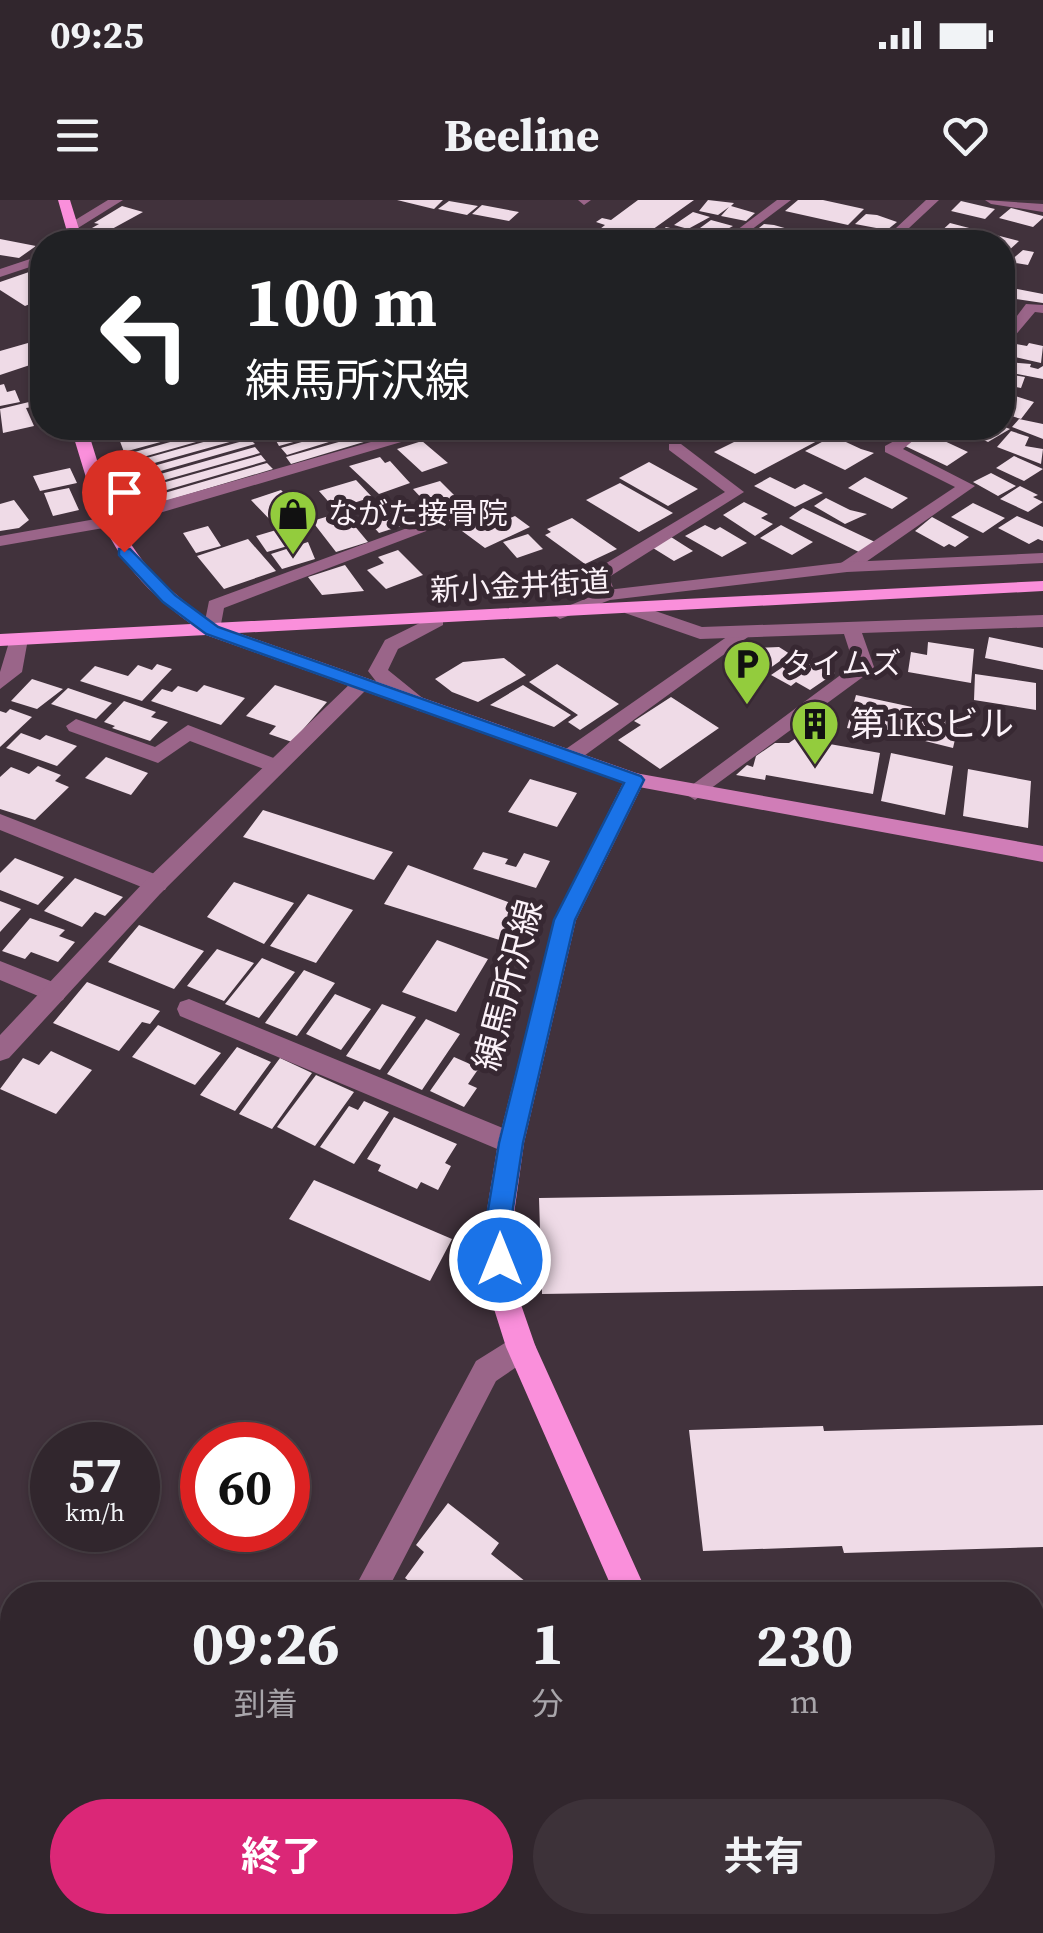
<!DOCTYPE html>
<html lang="ja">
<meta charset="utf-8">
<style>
:root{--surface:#31262d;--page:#3d3239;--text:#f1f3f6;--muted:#a8a5aa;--line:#4c4349;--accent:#db2777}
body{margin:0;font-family:"Source Serif 4","Noto Sans JP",serif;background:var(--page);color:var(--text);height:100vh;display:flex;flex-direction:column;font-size:38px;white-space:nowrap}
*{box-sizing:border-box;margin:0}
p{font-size:32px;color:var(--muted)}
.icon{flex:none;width:55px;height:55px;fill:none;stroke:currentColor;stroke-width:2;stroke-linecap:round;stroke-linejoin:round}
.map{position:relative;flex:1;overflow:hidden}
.sheet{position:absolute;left:0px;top:1382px;width:1045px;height:352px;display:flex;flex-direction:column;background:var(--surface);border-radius:40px 40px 0 0;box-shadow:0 2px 8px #0004,0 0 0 2px var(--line)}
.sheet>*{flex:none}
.hud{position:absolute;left:30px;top:30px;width:985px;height:210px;border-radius:40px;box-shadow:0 2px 8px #0004,0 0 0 2px var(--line);background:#202124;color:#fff;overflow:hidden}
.speed{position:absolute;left:30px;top:1222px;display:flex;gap:20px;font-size:50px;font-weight:700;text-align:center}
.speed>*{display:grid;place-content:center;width:130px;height:130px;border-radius:50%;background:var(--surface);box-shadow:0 2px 8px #0004,0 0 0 2px var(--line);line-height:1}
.speed small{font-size:25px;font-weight:400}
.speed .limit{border:15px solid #d22;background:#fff;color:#111}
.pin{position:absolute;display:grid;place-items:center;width:85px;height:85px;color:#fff;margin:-102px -42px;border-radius:50% 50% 50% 0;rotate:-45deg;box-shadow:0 0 10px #0007}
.pin .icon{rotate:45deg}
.me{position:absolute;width:110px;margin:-55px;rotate:0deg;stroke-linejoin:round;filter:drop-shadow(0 0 8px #0008)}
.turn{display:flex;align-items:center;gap:35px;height:210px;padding:0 50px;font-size:45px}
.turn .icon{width:130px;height:130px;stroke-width:2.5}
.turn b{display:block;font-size:70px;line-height:85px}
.eta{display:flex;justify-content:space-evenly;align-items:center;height:170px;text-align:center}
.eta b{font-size:60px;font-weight:700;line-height:70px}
.button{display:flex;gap:20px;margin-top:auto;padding:20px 50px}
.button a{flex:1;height:115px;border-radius:60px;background:var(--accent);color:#fff;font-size:40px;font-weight:700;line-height:115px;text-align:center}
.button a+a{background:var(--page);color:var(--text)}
.status{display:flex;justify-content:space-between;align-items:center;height:70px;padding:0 50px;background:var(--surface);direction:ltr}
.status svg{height:28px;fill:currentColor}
header{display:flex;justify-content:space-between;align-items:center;height:130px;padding:0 50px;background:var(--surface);font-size:45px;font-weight:700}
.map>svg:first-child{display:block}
.building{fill:#efdbe7}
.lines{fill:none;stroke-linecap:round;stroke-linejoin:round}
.lane{fill:#9a6589;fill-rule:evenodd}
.street{fill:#9a6589;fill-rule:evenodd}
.secondary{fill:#d07db7;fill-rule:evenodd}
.primary{fill:#fa8fdb;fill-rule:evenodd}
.route{fill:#1a73e8;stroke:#114b97;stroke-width:2.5}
.labels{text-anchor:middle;stroke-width:10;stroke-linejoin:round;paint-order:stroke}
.far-poi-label{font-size:30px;fill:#fbf1f8;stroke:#372832;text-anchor:start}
.far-street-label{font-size:30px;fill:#fbf1f8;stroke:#372832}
.poi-label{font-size:35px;fill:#fbf1f8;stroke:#372832;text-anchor:start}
.street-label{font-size:35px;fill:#fbf1f8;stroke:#372832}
</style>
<div class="status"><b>09:25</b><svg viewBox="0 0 49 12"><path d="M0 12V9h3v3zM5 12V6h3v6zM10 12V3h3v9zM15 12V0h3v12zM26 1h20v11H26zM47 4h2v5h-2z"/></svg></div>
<header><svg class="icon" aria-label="menu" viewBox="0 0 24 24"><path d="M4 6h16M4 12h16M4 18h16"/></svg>Beeline<svg class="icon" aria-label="heart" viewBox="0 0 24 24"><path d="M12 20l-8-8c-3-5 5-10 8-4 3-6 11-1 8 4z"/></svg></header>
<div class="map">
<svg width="1043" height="1733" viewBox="0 0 1043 1733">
<rect width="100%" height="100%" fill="#41323c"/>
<path class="building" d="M397 0H443L434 9Z
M638 0H694L635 42 585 41 605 25 596 22 602 18 611 20Z
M708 0 734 3 731 6 755 13 746 21 721 16 729 7 718 15 699 11Z
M798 0H823L864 9 848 25 785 11Z
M449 1 478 6 467 15 438 9Z
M961 1 995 9 985 19 951 11Z
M482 5 519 12 509 21 472 14Z
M122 6 143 12 101 35 92 32 96 30 92 28 99 24 94 23Z
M1011 8 1043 16V18L1033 27 999 18Z
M693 12 710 17 688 29 674 25Z
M866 14 877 15 897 22 887 30 855 24Z
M711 20 733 26 720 33 700 28Z
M950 23 1019 41 1006 53 1002 52V42H967L937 35Z
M764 24 774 25 802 33 791 42 750 35Z
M666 27 687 32 676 42 650 40Z
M819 31 834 35 866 39 823 42 811 38Z
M0 39 36 46 19 58 0 55Z
M1023 50 1034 52 1028 65 1009 62Z
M29 72 39 79 34 81 42 86 38 92 42 99 25 106 0 90V82Z
M1007 87 1043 94V103L1002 97Z
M42 139V154L36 157 40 159 36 163 0 175V151Z
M1029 143 1043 146 1041 163 1010 156 1016 144 1027 146Z
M1005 162 1031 164 1030 167 1038 169 1043 166V179L1002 171Z
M1002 173 1025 177 1021 188 1002 184Z
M4 184 7 192 15 190 20 202 0 206V185Z
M1002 191 1009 194 1034 202 1021 219 1002 213Z
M29 202 32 207 26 208 34 226 3 233 0 209Z
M1019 219 1043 224V239L1012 227Z
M1002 226 1010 229 988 242 959 228Z
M150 228 174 229 134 241 184 228 208 229 124 252 118 236Z
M220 228 242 229 129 261 124 255Z
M269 228H308L297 233 317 228 340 229 279 246Z
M350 228H374L287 255 281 248Z
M388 228H410L291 264 286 257Z
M762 228 785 237 794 232 785 228H828L836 231 755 274 714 252Z
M848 228H887L901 234 890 241 881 236 872 242 841 232Z
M930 228H955L969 234 959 240Z
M246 230 251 236 133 269 129 263Z
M1011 231 1029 237 1025 246 1043 249 1041 264 997 247Z
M925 232 968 252 947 266 903 245Z
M833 236 861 249 874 253 845 270 805 251Z
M250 239 255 244 136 278 132 272Z
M422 241 448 263 422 272 397 249Z
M255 247 260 253 140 287 136 281Z
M261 255 266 261 146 296 141 289Z
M1014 256 1043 269 1024 281 996 268Z
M380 257 385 263 390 261 410 283 379 294 349 266Z
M649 262 698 289 668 306 619 278Z
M267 263 273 269 149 306 144 299Z
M70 268 77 283 40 291 33 276Z
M991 273 1016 286 998 296 973 282Z
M770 277 795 289 804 284 823 293 795 307 754 286Z
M865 277 908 298 892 309 848 288Z
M356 280 372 297 335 309 319 291Z
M440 281 467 308 439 317 413 289Z
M620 283 673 313 639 332 586 300Z
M1020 286 1038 295 1033 297 1043 302 1028 312 1000 299Z
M69 288 79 310 53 316 44 293Z
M281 290 305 315 275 325 251 300Z
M388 297 410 323 379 333 356 307Z
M826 298 850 310 867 314 845 324 814 306Z
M14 300 29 320 19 328 0 331V304Z
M744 302 768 314 761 318 773 324 755 336 723 315Z
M973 303 1005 318 983 333 951 317Z
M803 308 875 342 861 353 789 318Z
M491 310 506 320 515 316 530 327 485 348 462 331 468 329 461 324Z
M343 312 368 342 336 352 312 321Z
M1017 316 1043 327V341L1038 339 1029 344 998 328Z
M932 317 969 337 955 347 949 344 944 347 915 331Z
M572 318 617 349 585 364 545 335 551 332 547 329Z
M293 325 305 341 267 352 256 336Z
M705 325 715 330 720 327 747 343 722 357 685 336Z
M781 325 813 342 792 355 760 338Z
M208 326 221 346 196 353 183 333Z
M528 334 543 349 517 358 503 342Z
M671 337 693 351 674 361 653 348Z
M248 339 276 371 224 389 197 356Z
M308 342 315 359 282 369 271 354Z
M398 350 423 375 386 389 367 370 384 363 378 357Z
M345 365 364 391 322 395 308 377Z
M989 437 1043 448V470L985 458Z
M928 442 974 449 971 483 908 472 911 452 927 455Z
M779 447 790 454 756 478 728 461 752 448Z
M802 454 835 473 810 490 796 482 791 486 771 475Z
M504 458 526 475 478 502 452 492 435 479 463 462Z
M157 464 172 469 142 501 80 481 95 466 128 476 138 465 152 470Z
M557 464 619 504 580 530 568 522 578 515 529 482Z
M975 474 1036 483V510L974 500Z
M32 479 63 489 37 509 11 501Z
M204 485 245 498 221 525 151 501 162 489 172 492 178 486 197 492Z
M275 485 327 502 292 542 269 534 276 526 246 516Z
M523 485 571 515 554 527 490 505Z
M68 488 112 503 96 519 51 504Z
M856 495 912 507 904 540 847 528Z
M671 497 719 528 660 569 618 540 641 525 634 521Z
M124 501 156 512 151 517 168 522 150 541 112 528 115 526 104 522Z
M10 509 32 517 0 547V511L6 513Z
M920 510 960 518 953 548 913 538Z
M21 533 40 540 46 535 77 546 57 566 6 548Z
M796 538 880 553 873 594 766 575 765 580 736 575 747 565 753 567 756 556 775 543H789Z
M891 553 953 566 945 615 881 601Z
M106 557 148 573 131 595 85 578Z
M38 566 61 575 55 581 69 587 35 620 0 609V577L11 567 29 574Z
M968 569 1031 581 1028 628 963 616Z
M530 579 577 593 557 627 508 612Z
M263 610 393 652 374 680 243 637Z
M483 652 508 659 505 664 516 667 524 653 550 661 536 688 473 669Z
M15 658 64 677 38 705 0 690V673Z
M408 665 524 708 506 742 384 704Z
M75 678 123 697 105 716 95 712 82 727 44 711Z
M234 682 294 703 264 744 207 717Z
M308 694 353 710 316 763 270 746Z
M0 701 21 709 0 732Z
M30 718 65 730 59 736 75 742 58 762 31 752 25 759 2 751Z
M139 725 204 751 174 789 108 762Z
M437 740 488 759 456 812 402 792Z
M217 749 254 763 224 801 187 786Z
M262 758 295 772 259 818 225 804Z
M304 770 335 783 297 836 265 823Z
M87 782 160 811 150 824 142 822 119 851 53 823Z
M335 794 371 809 341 850 306 834Z
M382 804 416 817 380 870 346 856Z
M426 819 460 834 422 890 387 874Z
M158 825 221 853 195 885 132 857Z
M237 847 271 862 235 911 200 895Z
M51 851 92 870 56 914 0 889 23 858 39 865Z
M454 857 479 868 468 884 477 888 464 907 430 891Z
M280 858 312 873 272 929 239 914Z
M316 875 354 892 315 946 277 927Z
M364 901 389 912 354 964 320 947 349 906 358 910Z
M394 917 457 944 445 963 451 966 438 990 421 982 417 989 378 971 381 965 367 959Z
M314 980 452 1039 430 1081 289 1019Z
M1043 990V1086L542 1094 539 998Z
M1043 1225V1347L844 1353 842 1346 703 1351 689 1230 823 1226 824 1231Z
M448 1303 499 1343 491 1354 536 1390 533 1395H421L423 1392 405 1378 424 1352 416 1345Z
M290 1722H337L328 1733H297Z
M358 1722H374L382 1733H349Z
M502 1722H602L598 1733H497Z"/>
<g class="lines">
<path class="lane" d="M108 0H123L78 28 67 25Z
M578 0H591L584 5Z
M777 0H791L735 42H721Z
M907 234 915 239 903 249 975 286 853 371H841V363L955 287 885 252V246Z
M669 244H681L744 292 609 377 616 395 613 399H601L590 375 593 371 725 292 669 250Z
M486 299 500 303 224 408 219 435H205L203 431 209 401Z
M741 427 748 429V437L577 561H563L560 556 563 551Z
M19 433 28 439 22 472 0 489V472L10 439Z
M76 519 155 547 188 525 284 562 287 567 277 574 190 541 158 563 69 531 66 526Z
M0 614 165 678 168 684 165 690H149L0 630Z
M0 761 63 786 67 793 63 800 55 803 0 780Z
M189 799 520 935 524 943 520 951 511 954 502 951 180 816 177 809 180 802Z
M407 1722H449L454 1733H411Z"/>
<path class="street" d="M926 0H939L894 42H881Z
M985 0 1043 4V12L991 4Z
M42 55V63L0 77V69Z
M1026 104 1043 105V113L1035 112 1002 151V136Z
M420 228 427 232 425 235 115 326 0 346V336L107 317Z
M1043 353V363L847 372 610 400 560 419 551 413 607 390 847 362Z
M632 403 702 427 1043 415V427L862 433 874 467 871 471 695 600 684 593 688 588 854 465 844 434 700 439 625 413 623 409Z
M436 415 443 417V425L398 449 388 470 425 500V510L418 511 382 489 368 471 385 440Z
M360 479 367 481V489L160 694 9 858 0 861V835L144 682 353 481Z
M521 1133 531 1137 536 1147 531 1157 496 1181 385 1395H351L476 1161Z
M1032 1660H1043V1696H1032Z
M190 1722H227L223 1733H185Z"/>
<path class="secondary" d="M635 573 1043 646V662L628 585 625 580 628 575Z"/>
<path class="primary" d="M58 0H70L83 42H70Z
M71 228H87C119 330 123 358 213 423L1043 381V391L238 433 642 575 645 580 576 720 524 943 512 1028 517 1093 535 1145 648 1395H615L506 1147 489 1093 484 1028 498 943 554 720 623 583 206 435 0 446V434L191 424C109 364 99 321 71 228Z
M775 1722H813L818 1733H779Z"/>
</g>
<path class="route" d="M119 349H130L175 395 218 427 641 576 644 580 575 720 523 943 510 1028 513 1060 509 1068 500 1072 491 1068 485 1028 499 943 554 720 624 583 206 434 163 402 119 355Z"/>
<defs>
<g id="shop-pin" transform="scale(2.5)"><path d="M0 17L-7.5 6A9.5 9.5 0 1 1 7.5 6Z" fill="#93cc3d" stroke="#372832"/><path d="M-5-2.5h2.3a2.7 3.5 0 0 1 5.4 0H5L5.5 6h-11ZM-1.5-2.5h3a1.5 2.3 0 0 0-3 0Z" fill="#111"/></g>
<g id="parking-pin" transform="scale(2.5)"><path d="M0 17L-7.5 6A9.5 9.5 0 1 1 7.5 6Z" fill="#93cc3d" stroke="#372832"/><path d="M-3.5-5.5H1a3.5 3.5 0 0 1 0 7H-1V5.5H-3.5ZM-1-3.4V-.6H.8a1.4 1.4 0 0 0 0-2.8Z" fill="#111"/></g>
<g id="building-pin" transform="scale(2.5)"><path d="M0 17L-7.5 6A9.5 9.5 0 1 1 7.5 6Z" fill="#93cc3d" stroke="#372832"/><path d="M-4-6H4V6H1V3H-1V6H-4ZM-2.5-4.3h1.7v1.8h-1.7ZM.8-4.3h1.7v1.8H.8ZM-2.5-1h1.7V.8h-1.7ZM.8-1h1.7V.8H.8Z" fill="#111"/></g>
</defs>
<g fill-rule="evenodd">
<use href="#shop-pin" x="293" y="314"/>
<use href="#parking-pin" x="747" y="464"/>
<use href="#building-pin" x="815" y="524"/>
</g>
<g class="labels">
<g class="far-poi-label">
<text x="328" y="324">ながた接骨院</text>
<text x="782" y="474">タイムズ</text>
</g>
<g class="far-street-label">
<text transform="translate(520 386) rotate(-3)" y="10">新小金井街道</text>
</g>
<g class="poi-label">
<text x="850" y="536">第1KSビル</text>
</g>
<g class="street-label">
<text transform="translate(508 785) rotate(-75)" y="12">練馬所沢線</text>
</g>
</g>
</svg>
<div class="speed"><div>57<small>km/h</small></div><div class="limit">60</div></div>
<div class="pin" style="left:124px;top:352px;background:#d93025"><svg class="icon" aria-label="arrive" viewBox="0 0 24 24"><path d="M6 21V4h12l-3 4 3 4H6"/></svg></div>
<svg class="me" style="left:500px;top:1060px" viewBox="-20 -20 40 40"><circle r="17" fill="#1a73e8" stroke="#fff" stroke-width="3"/><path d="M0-11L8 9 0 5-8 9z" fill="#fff"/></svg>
<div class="hud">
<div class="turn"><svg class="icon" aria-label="left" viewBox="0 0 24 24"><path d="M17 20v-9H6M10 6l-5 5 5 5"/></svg><div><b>100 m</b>練馬所沢線</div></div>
</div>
<section class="sheet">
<div class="eta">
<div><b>09:26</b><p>到着</p></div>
<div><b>1</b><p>分</p></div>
<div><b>230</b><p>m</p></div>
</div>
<div class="button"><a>終了</a><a>共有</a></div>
</section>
</div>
